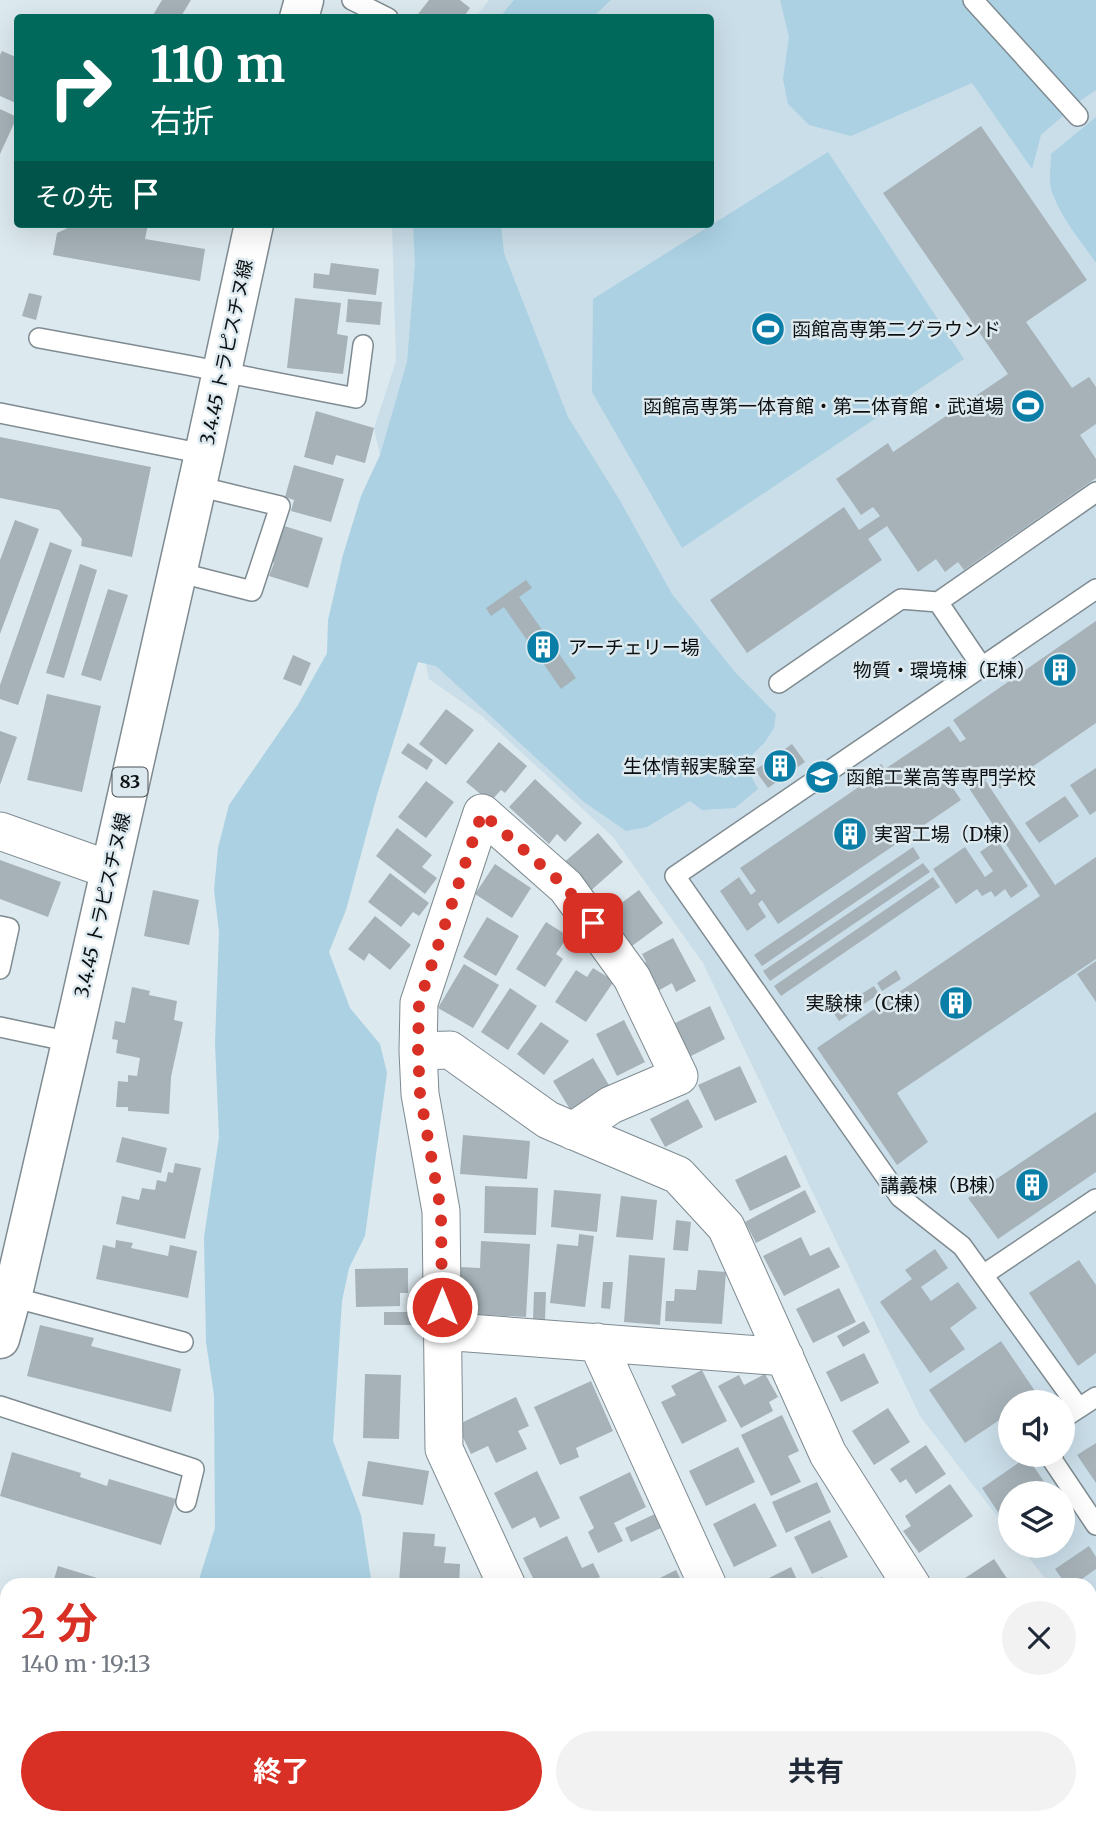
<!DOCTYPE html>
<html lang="ja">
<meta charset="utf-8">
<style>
:root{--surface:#fff;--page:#f2f2f3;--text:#1f2937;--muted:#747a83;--accent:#d93025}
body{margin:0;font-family:Merriweather,"Noto Sans JP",serif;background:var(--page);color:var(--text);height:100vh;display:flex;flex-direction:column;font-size:26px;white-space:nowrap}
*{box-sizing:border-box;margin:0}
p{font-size:23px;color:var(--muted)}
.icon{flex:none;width:38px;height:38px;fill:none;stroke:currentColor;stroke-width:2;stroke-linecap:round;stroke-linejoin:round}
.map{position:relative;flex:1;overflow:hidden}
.panel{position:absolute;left:0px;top:1578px;width:1097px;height:247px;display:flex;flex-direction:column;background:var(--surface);border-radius:21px 21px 0 0;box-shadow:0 7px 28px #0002}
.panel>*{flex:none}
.guide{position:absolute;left:14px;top:14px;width:700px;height:214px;border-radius:7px;box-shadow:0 7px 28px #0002;background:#00695c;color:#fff;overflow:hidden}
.buttons{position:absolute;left:998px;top:1390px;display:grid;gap:14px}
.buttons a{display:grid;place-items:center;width:77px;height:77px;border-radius:50%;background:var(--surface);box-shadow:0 7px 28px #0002;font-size:35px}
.pin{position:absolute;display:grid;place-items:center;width:60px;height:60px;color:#fff;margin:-30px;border-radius:14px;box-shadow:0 4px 10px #0006}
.me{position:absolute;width:77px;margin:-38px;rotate:0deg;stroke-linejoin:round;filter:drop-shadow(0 0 5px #0008)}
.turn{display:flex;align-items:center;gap:24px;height:147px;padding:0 21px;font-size:32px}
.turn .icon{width:91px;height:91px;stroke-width:2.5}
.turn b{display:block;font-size:49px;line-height:60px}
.then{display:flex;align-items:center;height:66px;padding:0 21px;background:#0003;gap:14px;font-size:26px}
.round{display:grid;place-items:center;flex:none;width:74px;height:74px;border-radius:37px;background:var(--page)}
.summary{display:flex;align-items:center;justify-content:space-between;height:119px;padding:0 21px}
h1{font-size:42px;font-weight:700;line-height:52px;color:var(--accent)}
.button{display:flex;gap:14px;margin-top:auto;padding:14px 21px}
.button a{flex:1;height:80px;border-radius:42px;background:var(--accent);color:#fff;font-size:28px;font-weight:700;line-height:80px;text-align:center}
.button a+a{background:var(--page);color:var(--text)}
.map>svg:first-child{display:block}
.built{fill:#cadee9;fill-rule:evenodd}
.green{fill:#abd1e3}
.building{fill:#a6b2b8}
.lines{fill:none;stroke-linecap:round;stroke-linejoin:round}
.service-casing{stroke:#7f8b91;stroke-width:22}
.minor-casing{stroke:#7f8b91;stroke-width:39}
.primary-casing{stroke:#7f8b91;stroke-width:41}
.service{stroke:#fff;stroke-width:19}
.minor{stroke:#fff;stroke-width:37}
.primary{stroke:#fff;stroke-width:38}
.route{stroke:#d93025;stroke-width:12;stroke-dasharray:0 21.6}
.labels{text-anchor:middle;stroke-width:5;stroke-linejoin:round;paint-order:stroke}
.shield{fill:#dce9ef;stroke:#4a5154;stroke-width:2}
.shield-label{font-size:18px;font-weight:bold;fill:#0c1012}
.poi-label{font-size:19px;fill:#0c1012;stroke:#dce9ef;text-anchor:end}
.street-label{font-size:19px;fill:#0c1012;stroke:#dce9ef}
</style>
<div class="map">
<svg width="1096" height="1825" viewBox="0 0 1096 1825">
<rect width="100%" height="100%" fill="#dce9ef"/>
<path class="built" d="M489 0H1096V1646L1090 1639V1586L1050 1585 1019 1545H1062V1493H1010V1533L920 1416 703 963 613 837 482 716 429 679 374 428 396 361 392 224H710V18L476 17ZM1010 1402H1062V1454H1010Z"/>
<path class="green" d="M514 0H611L593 17H500Z
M780 0H1096V90L1080 101 1041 135 1032 169 972 83 851 136 809 125 788 104 783 79 789 37Z
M1096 117V263C1081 241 1061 218 1052 192 1048 181 1051 166 1051 154Z
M828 152 964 359 682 548 592 392 593 299Z
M413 224H501L504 253 568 417 619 499 672 594 735 672 776 714 774 728 765 742 751 756 749 772 758 789 735 808 702 810 690 801 647 827 626 831 584 802 436 666 418 662 377 795 346 910 329 952 350 1008 380 1044 387 1073 365 1236 349 1268 342 1301 333 1441 361 1515 372 1585 197 1586 215 1528 214 1395 206 1342 204 1237 219 1137 215 1043 219 932 214 890 218 848 229 805 298 705 327 653 328 620 343 555 361 496 380 455 407 362 415 264Z
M224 1818H460L465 1825H224Z"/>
<path class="building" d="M162 0H191L180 18H156L153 15Z
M429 0H460L470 8 463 18H415Z
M2 51 18 58V104L0 96V55Z
M0 109 17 117 0 154Z
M981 126 1087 280 1026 322 1072 388 1089 377 1096 387V424L1080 435 1096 459V478L964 570 958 562 945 572 936 559 918 572 887 526 868 539 882 560 747 653 710 600 844 507 859 530 880 516 873 507 861 515 836 479 888 443 893 452 1008 374 883 193Z
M76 224H148L145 239 205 249 200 281 53 255 57 233Z
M331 263 379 269 376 295 313 288 314 273 329 275Z
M29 293 42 296 36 320 22 316Z
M295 298 341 303 337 334 348 336 343 374 287 368Z
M348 299 382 302 380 325 346 322Z
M316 411 374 428 365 463 336 455 333 465 304 457Z
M0 437 151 467 132 557 81 546 82 539 59 510 0 498Z
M294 465 344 479 331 522 291 511 294 500 285 497Z
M15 520 39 529 0 634V560Z
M281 525 323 538 308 588 269 576 274 563 269 561Z
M50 542 72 550 18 705 0 699V685Z
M80 564 97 570 64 678 46 673Z
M526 580 532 588 519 597 576 678 561 689 504 607 491 616 486 608Z
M108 589 128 595 101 681 81 675Z
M1096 621V723L1000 789 991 776 985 780 1055 885 1096 857V959L897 1093 928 1142 897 1165 817 1048 1040 896 959 773 948 781 961 800 778 924 762 900 758 904 766 917 747 931 720 891 739 877 751 895 756 891 740 868 869 780 865 774 881 764 885 769 949 726 960 742 966 739 953 720Z
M293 655 311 663 301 686 283 679Z
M47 694 101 706 82 792 27 780Z
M446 709 474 730 446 765 419 744Z
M0 731 17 737 0 785Z
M499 742 527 766 505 793 501 790 490 802 466 782Z
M408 743 433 760 427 770 401 753Z
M792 744 805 762 768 788 755 770Z
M1096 768V811L1090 815 1070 785Z
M535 779 582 823 565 842 557 834 549 844 509 807Z
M426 781 454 802 426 838 398 817Z
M1065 796 1079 816 1039 843 1025 823Z
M397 828 432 855 422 867 437 878 425 894 376 856Z
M598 833 623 862 587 894 561 865Z
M997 840 1028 886 1011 898 1005 889 995 897 991 891 982 896 977 889 956 904 933 869 965 847 985 877 993 871 980 852Z
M913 847 920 858 762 966 754 955Z
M0 860 61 882 48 917 0 899Z
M923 863 930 872 770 981 763 971Z
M495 864 531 888 512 918 475 894Z
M390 873 429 903 419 916 413 912 401 927 368 902Z
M933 877 940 887 781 996 774 986Z
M153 890 199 900 189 945 144 936Z
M639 890 663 923 632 946 608 913Z
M375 916 411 945 390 970 369 953 364 961 348 949Z
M487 917 519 936 496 976 463 957Z
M546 922 568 936 556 954 563 959 545 987 516 969Z
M673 938 696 981 676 992 672 983 656 992 641 965 646 962 642 954Z
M1096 961V1002L1077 974Z
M464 964 499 985 473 1028 438 1008Z
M593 968 614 981 586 1022 555 1002 576 970 587 977Z
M896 970 901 979 882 991 877 983Z
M874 986 879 994 861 1006 855 998Z
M132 987 150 991 149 995 177 1001 174 1020 183 1022 171 1077 169 1114 128 1111V1107H116L118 1081 128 1082V1075L137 1076 140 1058 116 1053 118 1040 112 1039 115 1021 125 1023Z
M510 988 537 1006 508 1050 481 1032Z
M852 1000 857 1009 839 1021 833 1012Z
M710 1006 725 1039 685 1059 669 1026Z
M624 1020 645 1062 617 1076 596 1034Z
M541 1022 569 1041 544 1075 517 1054Z
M593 1058 610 1087 571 1111 553 1081Z
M740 1066 757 1102 715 1121 698 1085Z
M688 1099 703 1127 665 1147 650 1119Z
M1096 1112V1172L998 1239 968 1198Z
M463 1135 530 1141 527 1179 460 1174Z
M122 1137 167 1148 161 1173 116 1162Z
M786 1155 801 1187 750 1211 735 1180Z
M175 1163 201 1168 185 1239 116 1224 122 1196 139 1200 142 1188 155 1190 157 1180 166 1182 168 1172 173 1173Z
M485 1186 538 1188 536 1235 484 1233Z
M554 1190 601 1194 597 1232 551 1227Z
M805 1190 816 1212 756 1243 745 1222Z
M621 1196 657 1200 653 1240 616 1237Z
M676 1220 691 1222 688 1251 673 1250Z
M579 1234 594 1236 585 1307 550 1303 557 1244 578 1246Z
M801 1237 810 1256 829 1247 840 1267 784 1296 763 1256Z
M116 1240 133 1243 131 1248 168 1256 170 1245 197 1251 188 1298 96 1279 103 1245 115 1248Z
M481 1241 530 1244 526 1317 468 1314V1304L458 1303 460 1267 480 1268Z
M935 1249 948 1268 921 1287 931 1301 958 1282 977 1308 950 1328 965 1349 930 1373 880 1302 912 1279 905 1270Z
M629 1255 665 1258 660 1325 624 1322Z
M1079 1260 1096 1285V1353L1078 1366 1029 1293Z
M408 1268V1293H400V1306L356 1307 355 1269Z
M698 1270 726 1272 722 1324 665 1321 666 1301H674L675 1289 696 1290Z
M603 1282H613L610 1309 601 1308Z
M839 1288 856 1322 813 1343 796 1309Z
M534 1292H546L545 1320H533Z
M384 1312H417V1325H384Z
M864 1321 870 1332 843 1347 837 1336Z
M40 1325 94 1338 91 1346 181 1369 171 1412 27 1376Z
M1001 1341 1037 1394 1026 1402H1010V1413L965 1443 929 1390Z
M864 1353 879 1383 841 1402 826 1372Z
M702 1370 727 1421 682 1444 661 1402 676 1395 671 1386Z
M365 1374 401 1375 399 1439 363 1438Z
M765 1374 778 1397 769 1402 773 1411 741 1428 718 1386 739 1375 744 1385Z
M591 1381 613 1431 576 1448 579 1457 560 1465 534 1407Z
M516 1397 529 1426 518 1431 527 1449 496 1463 488 1446 471 1454 457 1425Z
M888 1408 910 1442 874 1465 852 1431Z
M782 1415 799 1451 788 1456 801 1482 771 1496 741 1435Z
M1096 1443V1483L1077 1455Z
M926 1445 946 1474 916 1494 906 1479 900 1483 890 1469Z
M738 1447 755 1482 706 1506 689 1471Z
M12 1452 81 1473 80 1477 107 1486 109 1479 176 1499 161 1545 0 1496Z
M1027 1457 1050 1490 1046 1493H1010V1517L1004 1521 982 1488Z
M368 1461 429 1471 423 1505 362 1496Z
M537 1471 560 1518 540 1528 535 1517 512 1529 494 1493Z
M630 1472 646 1507 614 1523 623 1541 598 1553 588 1532 594 1528 579 1497Z
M817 1482 831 1512 786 1533 772 1502Z
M950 1484 973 1516 919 1553 903 1531 911 1526 905 1516Z
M755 1503 777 1546 734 1567 713 1524Z
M655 1514 661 1528 631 1542 625 1528Z
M830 1520 848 1557 812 1574 794 1537Z
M403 1532 435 1534 434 1546 446 1547 444 1563 460 1564 459 1586 399 1582Z
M567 1536 582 1568 593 1563 600 1577 582 1586H537L523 1558Z
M1089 1546 1096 1557V1569L1072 1586H1067L1055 1569Z
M994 1559 1012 1586H953Z
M58 1566 120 1585V1586H52Z
M791 1567 800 1586H753Z
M676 1570 684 1586H644Z
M822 1577 826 1586H805Z
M7 1716V1792L0 1789V1735Z
M1096 1732V1786L1090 1780V1738Z
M88 1818H134L133 1825H115Z
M201 1818H222L221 1825 200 1824Z
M536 1818H563L566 1825H522Z
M694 1818H710L713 1825H680Z
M717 1818H730L733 1825H721Z
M849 1818H893L880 1825H870L868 1822 862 1825H852Z
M917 1818H1004L1006 1823 1002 1825H920Z"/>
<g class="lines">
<g class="service-casing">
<path id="service" d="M352 0 388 18
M973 0 1078 116
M39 338 187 365 356 398 363 345
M0 413 204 454
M177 572 252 591 280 506 197 486
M982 667 938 602 1096 492
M779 683 901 599 938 602
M0 926 9 928 0 969
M0 1027 71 1042
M983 1275 1096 1199
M12 1297 183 1342
M0 1406 194 1469 186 1502
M1079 1408 962 1246 900 1197 675 876 1096 589
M1062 1419 1096 1397
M1053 1454V1461L1096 1525"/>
</g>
<g class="minor-casing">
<path id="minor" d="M0 831 110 870
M418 1051 450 1050 548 1120 678 1175 726 1227 828 1454 912 1586
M442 1331 785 1357
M597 1342 708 1586
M507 1586 444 1449 441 1211 420 1094 418 1051 419 1003 482 813 566 887 632 978 679 1076 611 1105 573 1131
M614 1818 617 1825
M814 1818 817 1825
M1084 1818 1090 1825"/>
</g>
<g class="primary-casing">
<path id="primary" d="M299 18 304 0
M0 1339 15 1285 80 1004 204 454 254 224"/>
</g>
<use href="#service" class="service"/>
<use href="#minor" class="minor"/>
<use href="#primary" class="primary"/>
</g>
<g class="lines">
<path class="route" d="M442 1307 441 1211 420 1094 418 1051 419 1003 482 813 566 887 593 923"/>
</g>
<defs>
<g id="stadium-disc" transform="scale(1.75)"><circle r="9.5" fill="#0a7ea6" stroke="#dce9ef"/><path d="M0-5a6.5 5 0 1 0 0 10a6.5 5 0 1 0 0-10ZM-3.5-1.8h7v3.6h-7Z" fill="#fff"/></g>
<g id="building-disc" transform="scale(1.75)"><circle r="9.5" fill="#0a7ea6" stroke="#dce9ef"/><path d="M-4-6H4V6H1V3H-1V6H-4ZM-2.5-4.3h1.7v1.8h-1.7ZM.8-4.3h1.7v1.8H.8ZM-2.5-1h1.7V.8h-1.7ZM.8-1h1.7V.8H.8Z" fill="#fff"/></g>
<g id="university-disc" transform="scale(1.75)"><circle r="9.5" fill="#0a7ea6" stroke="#dce9ef"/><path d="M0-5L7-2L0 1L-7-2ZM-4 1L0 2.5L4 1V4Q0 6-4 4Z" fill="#fff"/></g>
</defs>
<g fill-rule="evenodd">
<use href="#stadium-disc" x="768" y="329"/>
<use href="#stadium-disc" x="1028" y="406"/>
<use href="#building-disc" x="543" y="647"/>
<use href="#building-disc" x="1060" y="670"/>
<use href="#building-disc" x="780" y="766"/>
<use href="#university-disc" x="822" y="777"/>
<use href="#building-disc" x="850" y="834"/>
<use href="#building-disc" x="956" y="1003"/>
<use href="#building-disc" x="1032" y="1185"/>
</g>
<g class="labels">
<rect class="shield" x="112.5" y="767.5" width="35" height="29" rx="5"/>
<g class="shield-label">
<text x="130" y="788">83</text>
</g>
<g class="poi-label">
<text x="792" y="336" text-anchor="start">函館高専第二グラウンド</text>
<text x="1004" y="413">函館高専第一体育館・第二体育館・武道場</text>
<text x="568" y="654" text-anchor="start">アーチェリー場</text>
<text x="1036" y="677">物質・環境棟（E棟）</text>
<text x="756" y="773">生体情報実験室</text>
<text x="846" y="784" text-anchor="start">函館工業高等専門学校</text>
<text x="874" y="841" text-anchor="start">実習工場（D棟）</text>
<text x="932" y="1010">実験棟（C棟）</text>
<text x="1007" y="1192">講義棟（B棟）</text>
</g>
<g class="street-label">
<text transform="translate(226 352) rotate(-78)" y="7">3.4.45 トラピスチヌ線</text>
<text transform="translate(102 905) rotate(-77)" y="7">3.4.45 トラピスチヌ線</text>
</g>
</g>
</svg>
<div class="buttons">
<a><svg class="icon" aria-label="sound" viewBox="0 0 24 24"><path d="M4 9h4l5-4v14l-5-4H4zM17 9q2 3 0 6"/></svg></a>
<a><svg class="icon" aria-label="layers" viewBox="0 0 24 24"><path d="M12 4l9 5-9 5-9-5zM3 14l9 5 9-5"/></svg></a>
</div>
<div class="pin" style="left:593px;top:923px;background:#d93025"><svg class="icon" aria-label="arrive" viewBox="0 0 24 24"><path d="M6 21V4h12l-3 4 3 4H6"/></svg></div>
<svg class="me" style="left:442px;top:1307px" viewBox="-20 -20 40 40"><circle r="17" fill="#d93025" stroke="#fff" stroke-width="3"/><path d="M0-11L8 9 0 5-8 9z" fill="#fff"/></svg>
<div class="guide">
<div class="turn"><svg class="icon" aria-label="right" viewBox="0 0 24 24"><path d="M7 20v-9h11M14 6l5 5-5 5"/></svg><div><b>110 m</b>右折</div></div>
<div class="then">その先<svg class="icon" aria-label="arrive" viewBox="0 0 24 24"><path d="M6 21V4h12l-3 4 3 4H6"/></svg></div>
</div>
<section class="panel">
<div class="summary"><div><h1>2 分</h1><p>140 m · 19:13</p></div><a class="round"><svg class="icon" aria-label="close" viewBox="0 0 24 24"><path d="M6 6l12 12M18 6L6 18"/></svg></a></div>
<div class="button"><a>終了</a><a>共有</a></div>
</section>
</div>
